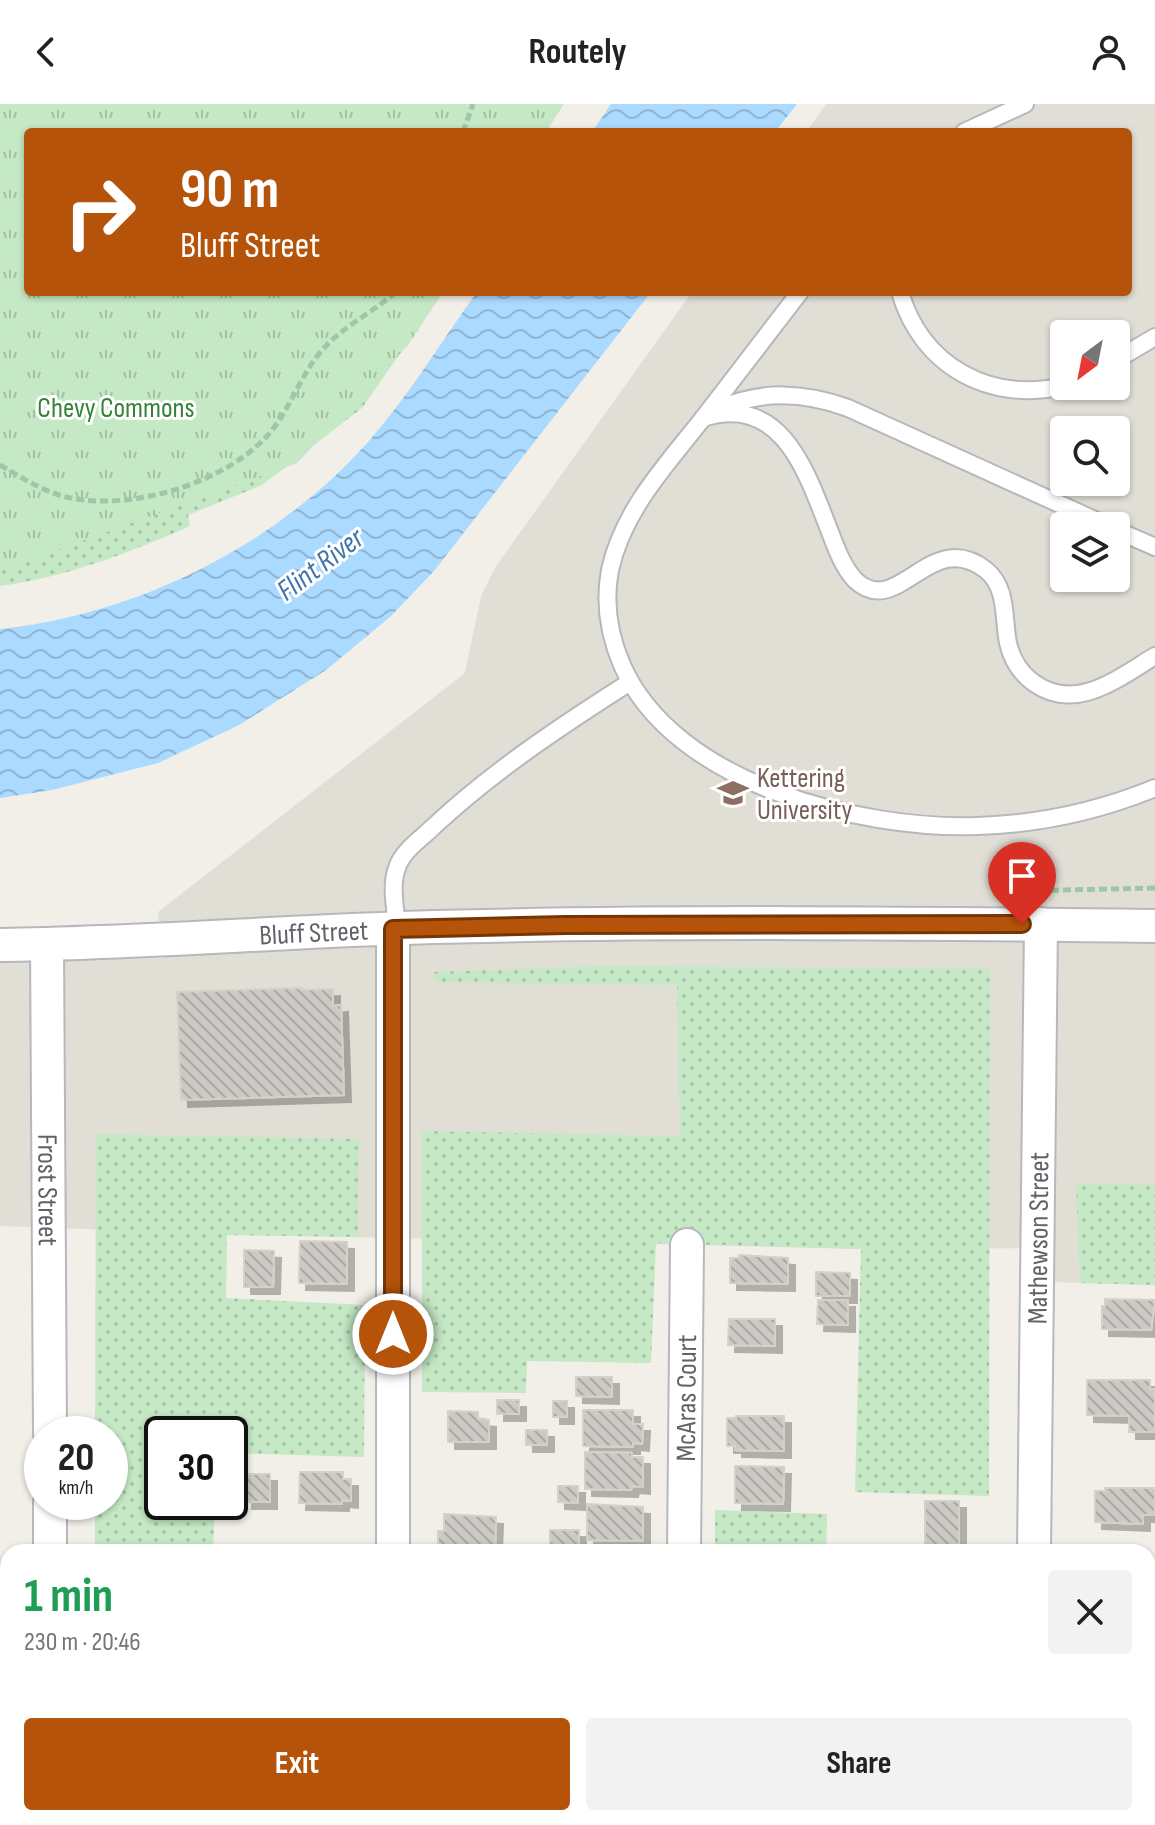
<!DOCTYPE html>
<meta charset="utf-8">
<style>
:root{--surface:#fff;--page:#f2f2f2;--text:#222;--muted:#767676;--accent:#b45309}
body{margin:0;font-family:"Sofia Sans Condensed",sans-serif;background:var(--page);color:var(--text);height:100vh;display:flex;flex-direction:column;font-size:30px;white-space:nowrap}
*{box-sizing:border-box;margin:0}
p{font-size:26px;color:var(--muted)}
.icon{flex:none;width:44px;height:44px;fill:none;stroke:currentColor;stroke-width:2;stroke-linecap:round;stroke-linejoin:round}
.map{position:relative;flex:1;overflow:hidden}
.panel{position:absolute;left:0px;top:1440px;width:1156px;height:282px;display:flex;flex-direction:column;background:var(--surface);border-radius:24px 24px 0 0;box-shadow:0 2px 6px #0004}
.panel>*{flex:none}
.hud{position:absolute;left:24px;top:24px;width:1108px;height:168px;border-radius:8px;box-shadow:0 2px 6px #0004;background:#b45309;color:#fff;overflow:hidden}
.needle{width:52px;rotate:212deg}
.fabs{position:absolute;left:1050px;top:216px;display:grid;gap:16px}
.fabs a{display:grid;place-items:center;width:80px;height:80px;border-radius:8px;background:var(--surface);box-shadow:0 2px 6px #0004;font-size:40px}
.speed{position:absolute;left:24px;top:1312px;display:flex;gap:16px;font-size:40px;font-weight:700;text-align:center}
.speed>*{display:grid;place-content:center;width:104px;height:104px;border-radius:50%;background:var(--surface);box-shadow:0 2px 6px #0004;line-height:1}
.speed small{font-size:20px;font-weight:400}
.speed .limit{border:4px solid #111;border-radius:12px;background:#fff;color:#111}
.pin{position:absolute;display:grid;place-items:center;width:68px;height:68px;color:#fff;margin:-82px -34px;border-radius:50% 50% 50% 0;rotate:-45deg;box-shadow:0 0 8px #0007}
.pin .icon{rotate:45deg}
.me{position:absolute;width:88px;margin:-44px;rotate:0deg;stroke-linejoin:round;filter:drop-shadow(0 0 6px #0008)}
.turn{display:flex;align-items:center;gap:28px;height:168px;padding:0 24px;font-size:36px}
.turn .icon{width:104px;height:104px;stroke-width:2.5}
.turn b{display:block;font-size:56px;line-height:68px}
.round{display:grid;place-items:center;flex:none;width:84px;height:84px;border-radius:8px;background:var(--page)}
.headline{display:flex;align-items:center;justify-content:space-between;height:136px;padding:0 24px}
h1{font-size:48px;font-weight:700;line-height:60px;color:#1e9e55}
.primary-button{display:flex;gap:16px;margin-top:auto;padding:16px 24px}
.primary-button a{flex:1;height:92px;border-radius:8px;background:var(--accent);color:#fff;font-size:32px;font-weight:700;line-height:92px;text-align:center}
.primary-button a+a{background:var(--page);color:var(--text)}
header{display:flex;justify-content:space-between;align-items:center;height:104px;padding:0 24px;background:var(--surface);font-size:36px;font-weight:700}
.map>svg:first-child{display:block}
.education{fill:#e1ded6;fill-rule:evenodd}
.grass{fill:url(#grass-dots)}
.park{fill:url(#park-tufts)}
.water{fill:url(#water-waves)}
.building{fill:url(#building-back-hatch);stroke:#d6d1c6;stroke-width:2;filter:url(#shadow)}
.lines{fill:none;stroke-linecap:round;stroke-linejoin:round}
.lane-casing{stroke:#b5b8bc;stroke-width:20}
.street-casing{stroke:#b5b8bc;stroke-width:36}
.path{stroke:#9cc7a9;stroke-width:5;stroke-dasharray:8 4;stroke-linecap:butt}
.lane{stroke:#fff;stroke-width:16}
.street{stroke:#fff;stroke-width:32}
.route-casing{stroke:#753606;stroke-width:20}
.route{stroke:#b45309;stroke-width:14}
.labels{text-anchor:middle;stroke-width:6;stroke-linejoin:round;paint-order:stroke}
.park-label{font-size:28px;fill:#348238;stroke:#fff}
.education-label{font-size:28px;fill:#785e54;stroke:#fff;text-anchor:start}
.street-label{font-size:28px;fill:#5f6368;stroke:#fff}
.water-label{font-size:30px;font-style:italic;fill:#4174aa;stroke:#fff}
</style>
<header><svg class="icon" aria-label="back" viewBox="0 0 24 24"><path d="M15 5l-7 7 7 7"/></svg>Routely<svg class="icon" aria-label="person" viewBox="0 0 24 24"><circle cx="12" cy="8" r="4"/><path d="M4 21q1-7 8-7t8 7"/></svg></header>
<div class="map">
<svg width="1155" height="1721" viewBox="0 0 1155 1721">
<defs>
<pattern id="grass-dots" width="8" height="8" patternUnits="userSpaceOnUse" patternTransform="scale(2)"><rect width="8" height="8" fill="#c5e8c5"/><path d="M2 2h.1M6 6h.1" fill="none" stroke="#a3c0a4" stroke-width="1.8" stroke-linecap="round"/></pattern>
<pattern id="park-tufts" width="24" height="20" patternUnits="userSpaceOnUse" patternTransform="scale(2)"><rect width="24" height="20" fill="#c5e8c5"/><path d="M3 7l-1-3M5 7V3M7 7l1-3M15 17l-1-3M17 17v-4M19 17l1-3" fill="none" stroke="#a3c0a4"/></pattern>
<pattern id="water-waves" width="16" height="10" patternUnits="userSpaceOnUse" patternTransform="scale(2)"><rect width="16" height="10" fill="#aadaff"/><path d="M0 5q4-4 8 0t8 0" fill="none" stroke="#8eb4d2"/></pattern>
<pattern id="building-back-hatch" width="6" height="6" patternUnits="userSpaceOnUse" patternTransform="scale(2)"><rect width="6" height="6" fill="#cccac5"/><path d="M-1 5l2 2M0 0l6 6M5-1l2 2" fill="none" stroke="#a9a8a4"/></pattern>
<filter id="shadow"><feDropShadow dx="7" dy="7" stdDeviation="0" flood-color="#0004"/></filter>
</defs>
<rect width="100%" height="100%" fill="#f1efe8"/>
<path class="education" d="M826 0H1155V1181L1050 1178 1052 1144 862 1145 226 1130 0 1122V856L162 854 158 808 465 569 481 492 496 462 692 188H1128V28H806ZM1064 230H1116V282H1064ZM1064 326H1116V378H1064ZM1064 422H1116V474H1064Z"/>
<path class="grass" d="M443 188 362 304 262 381 188 411 190 422C129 449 66 473 0 482V369Z
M607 862 990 865 989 1392 855 1388 861 1145 656 1139 651 1259 527 1257 526 1289 422 1288V1027L680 1032 677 881 435 878 434 868Z
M96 1030 359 1035 358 1133 227 1131 226 1194 365 1201 364 1353 230 1349V1330H162V1398H215L213 1448H95V1398H110V1330H95Z
M1076 1080 1155 1081V1181L1080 1179Z
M715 1406 827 1410 826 1448H715Z
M85 1714H364V1721H83Z
M425 1714H654V1721H425Z"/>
<path class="park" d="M0 0H564L546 28H28V188H443L409 240 297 359 0 467Z"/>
<path class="water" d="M611 0H797L775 28H592Z
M477 188H651L434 467 390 513 326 566 239 621 158 659 52 686 0 694V525C132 511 267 446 358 349 404 300 438 242 477 188Z"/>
<path class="building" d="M302 884 301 886 333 885V902L341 901 344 991 181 996 177 888Z
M300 1137 347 1138V1180L299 1179Z
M244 1146 274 1147 273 1183H244Z
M739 1151 788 1154V1180L730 1179V1154H739Z
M816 1168 850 1169V1192H816Z
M1105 1195 1155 1196 1151 1226 1102 1225V1202H1105Z
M818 1196H848V1221L817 1220Z
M729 1215H775V1242L728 1241Z
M576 1273H612V1293L576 1292Z
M1087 1276H1150V1285L1155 1286V1328H1129V1312L1087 1311Z
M497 1296H519V1310H497Z
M553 1297H567V1313H553Z
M583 1306H633V1320H643L642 1340 633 1339V1343L583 1342Z
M448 1307 478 1308V1315L489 1316V1338H448Z
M736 1312H784V1347L735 1346V1342H727V1314H736Z
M526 1326H547V1341H526Z
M585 1348 632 1349V1353H643V1383L632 1382 631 1386 585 1385Z
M735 1362 784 1363 783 1400 735 1399Z
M300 1368H343V1375H351V1397L342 1396V1400L299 1399Z
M246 1370H270V1398H245Z
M558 1382H578V1399L558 1398Z
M1105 1384H1155V1411H1143V1420L1095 1418V1387H1105Z
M925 1397H959V1448H925Z
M587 1400 643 1403V1437L587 1436Z
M444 1410 496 1413 495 1442H486V1445H438V1427H444Z
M550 1426H579V1448L550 1447Z
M1148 1685H1155V1721H1104L1105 1714H1148Z
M747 1714H831V1721H747Z"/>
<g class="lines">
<g class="lane-casing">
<path id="lane" d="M964 28 1025 0
M800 188C768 230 736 271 704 313 667 360 623 406 610 466 604 498 609 531 622 561 674 680 860 726 978 722 1039 720 1099 707 1155 684
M900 188C922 263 990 299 1064 282
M1116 256 1155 233
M718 305C762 286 804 288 848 304L1108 422
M703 314C783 289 807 370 830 428 836 444 843 463 855 476 898 517 930 422 986 466 1008 484 1003 514 1008 539 1012 556 1020 569 1034 579 1076 609 1118 574 1155 552
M1116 426 1155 443
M397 824C396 806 390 782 397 764 402 747 421 735 433 723 493 667 561 622 630 578"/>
</g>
<g class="street-casing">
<g id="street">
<path d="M393 825V1448"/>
<path id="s1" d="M47 840 50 1330"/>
<path id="s2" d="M0 841C145 839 290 827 435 823 675 817 915 819 1155 822"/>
<path d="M50 1398V1448"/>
<path id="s3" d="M684 1448 687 1141"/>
<path id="s4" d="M1034 1448 1041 820"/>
<path d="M51 1714V1721"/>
<path d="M393 1714V1721"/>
<path d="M682 1721V1714"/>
<path d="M1031 1721V1714"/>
</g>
</g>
<path class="path" d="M463 28 473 0
M0 361C21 373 42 387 66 393 129 408 224 380 268 331 291 305 300 270 324 244 344 222 373 208 396 188
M1015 787 1155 784"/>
<use href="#lane" class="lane"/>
<use href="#street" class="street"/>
</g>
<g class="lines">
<g class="route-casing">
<path id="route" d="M393 1230V825L566 821 1022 820"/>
</g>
<use href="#route" class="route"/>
</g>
<defs>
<g id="university-bare" transform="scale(2.4)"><path d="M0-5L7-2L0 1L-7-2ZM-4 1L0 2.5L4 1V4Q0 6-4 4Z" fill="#8d6e63" stroke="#fff" stroke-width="2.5" paint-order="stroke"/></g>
</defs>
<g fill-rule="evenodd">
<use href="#university-bare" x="733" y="689"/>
</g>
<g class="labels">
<g class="park-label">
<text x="116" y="313">Chevy Commons</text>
</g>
<g class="education-label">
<text x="757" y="683">Kettering<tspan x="757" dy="32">University</tspan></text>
</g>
<g class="street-label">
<text dy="10" stroke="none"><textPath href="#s2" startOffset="314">Bluff Street</textPath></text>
<text dy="10" stroke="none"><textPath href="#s1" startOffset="246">Frost Street</textPath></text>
<text dy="10" stroke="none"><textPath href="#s4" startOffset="314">Mathewson Street</textPath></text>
<text dy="10" stroke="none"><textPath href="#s3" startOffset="154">McAras Court</textPath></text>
</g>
<g class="water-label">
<text transform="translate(320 460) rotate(-37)" y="10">Flint River</text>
</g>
</g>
</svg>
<div class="fabs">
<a><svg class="needle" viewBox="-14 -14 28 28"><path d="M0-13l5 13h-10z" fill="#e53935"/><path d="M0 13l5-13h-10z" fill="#767676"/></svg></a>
<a><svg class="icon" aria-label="search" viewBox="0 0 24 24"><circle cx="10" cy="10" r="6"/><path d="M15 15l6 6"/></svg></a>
<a><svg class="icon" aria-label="layers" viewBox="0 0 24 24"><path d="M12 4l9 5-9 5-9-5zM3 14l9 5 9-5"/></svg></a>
</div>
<div class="speed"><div>20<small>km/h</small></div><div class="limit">30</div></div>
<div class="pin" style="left:1022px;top:820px;background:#d93025"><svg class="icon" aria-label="arrive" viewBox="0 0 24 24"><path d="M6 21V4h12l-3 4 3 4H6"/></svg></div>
<svg class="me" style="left:393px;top:1230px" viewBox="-20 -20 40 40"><circle r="17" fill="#b45309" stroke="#fff" stroke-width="3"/><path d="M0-11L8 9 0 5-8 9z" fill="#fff"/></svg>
<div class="hud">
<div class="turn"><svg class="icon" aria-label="right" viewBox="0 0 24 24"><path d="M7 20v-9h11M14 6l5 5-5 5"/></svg><div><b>90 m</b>Bluff Street</div></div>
</div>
<section class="panel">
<div class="headline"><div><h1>1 min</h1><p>230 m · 20:46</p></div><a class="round"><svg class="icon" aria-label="close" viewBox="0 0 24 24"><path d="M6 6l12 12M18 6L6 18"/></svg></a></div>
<div class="primary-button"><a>Exit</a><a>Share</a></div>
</section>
</div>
